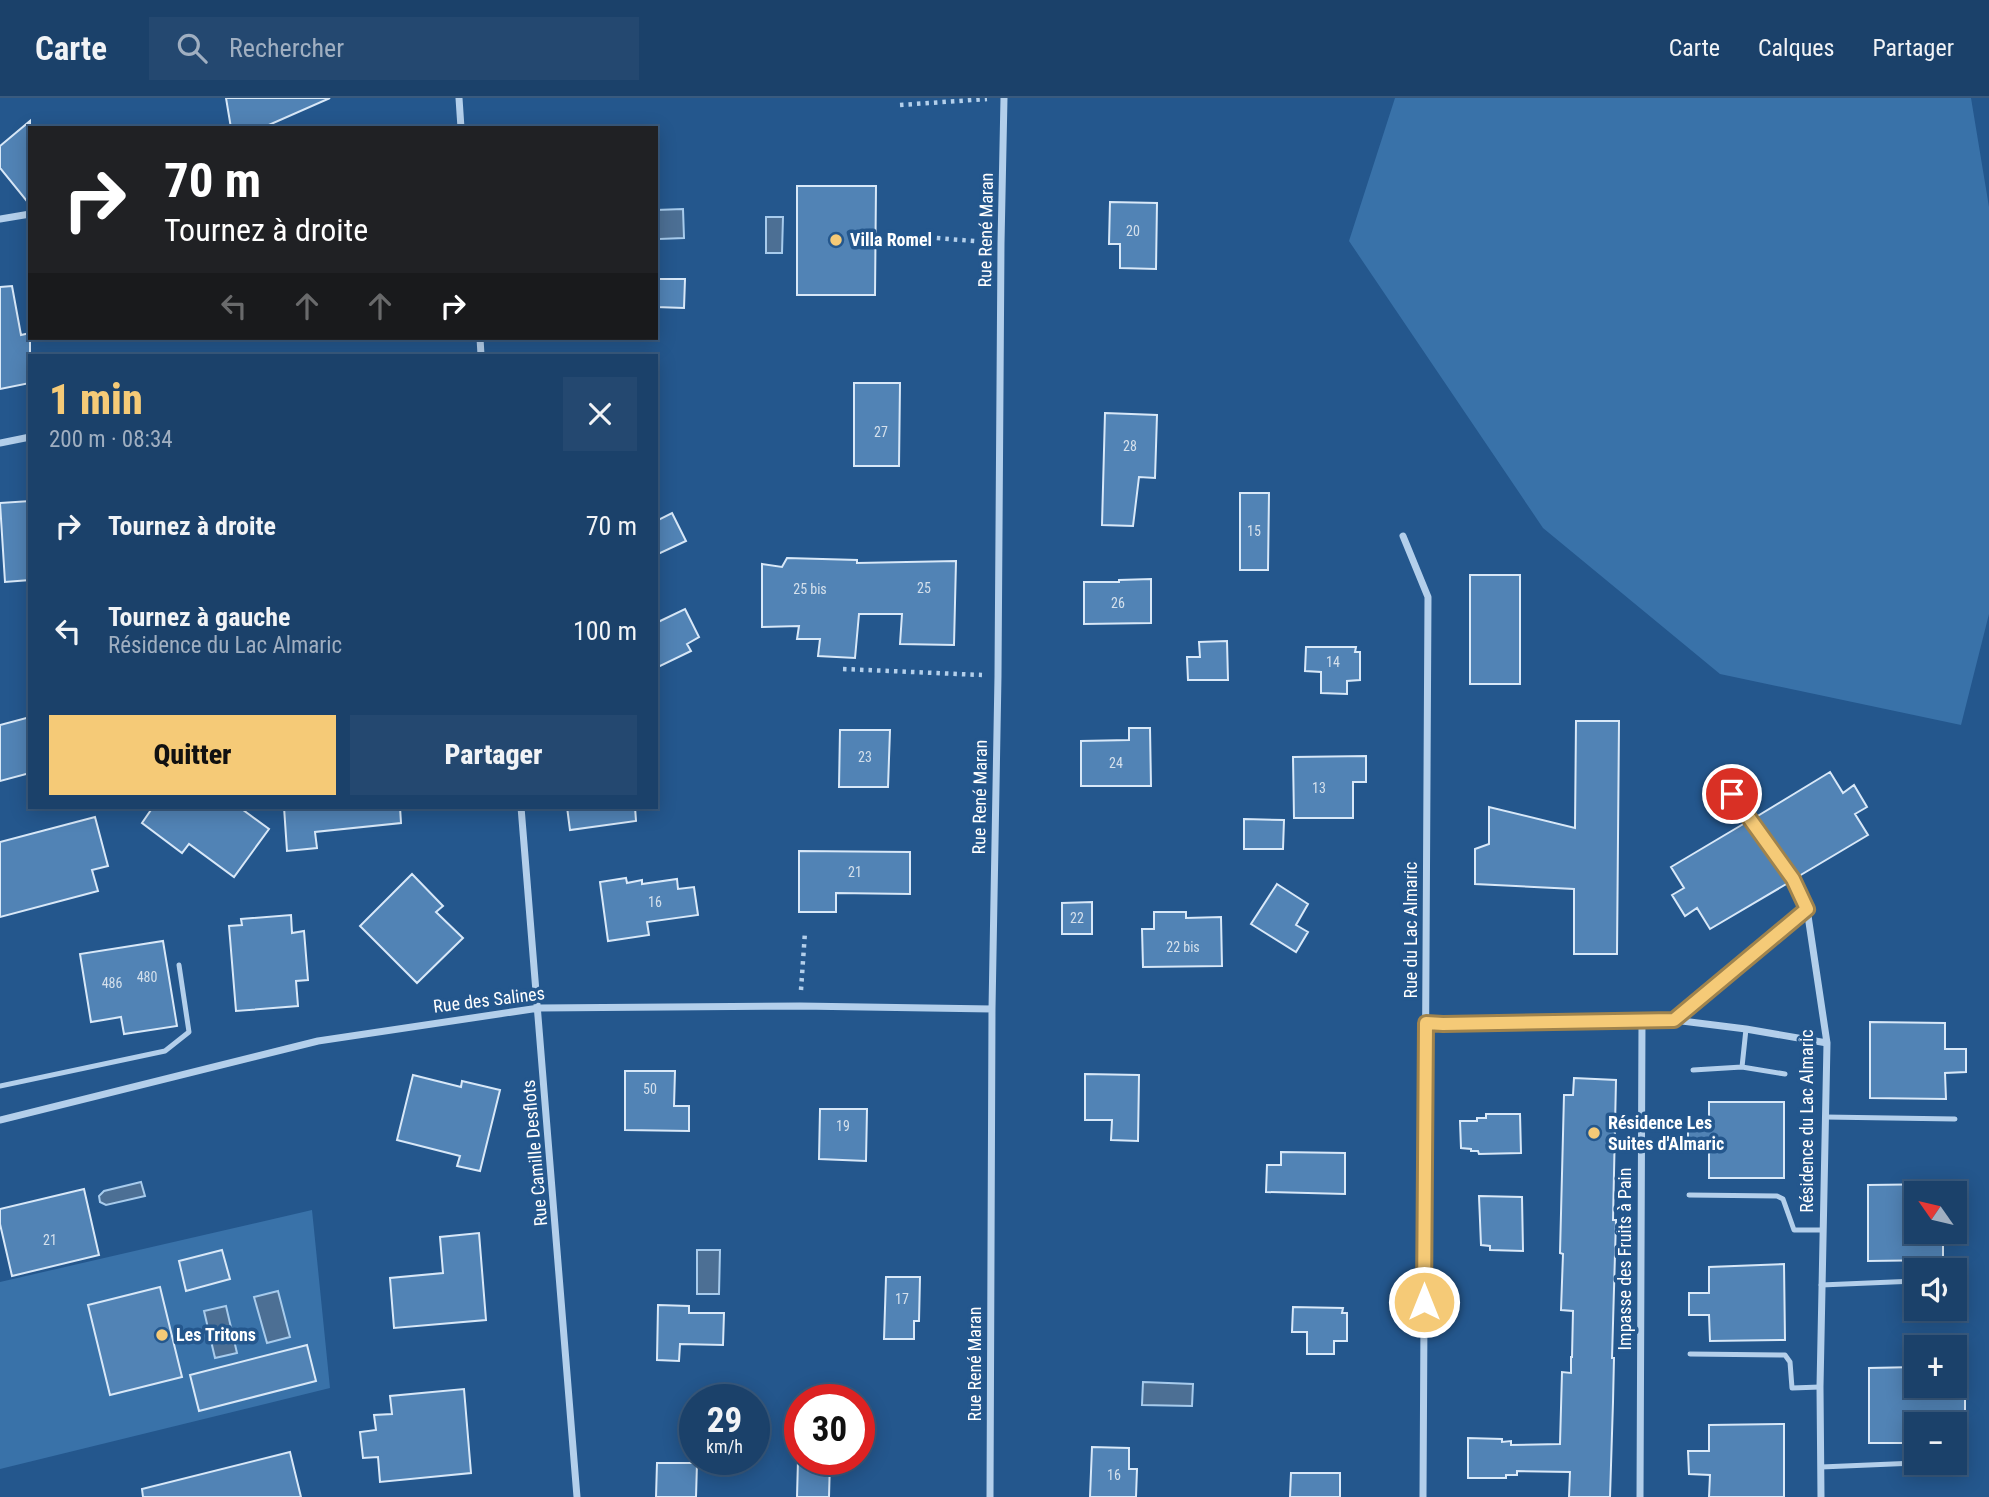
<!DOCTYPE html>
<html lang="fr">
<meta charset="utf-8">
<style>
:root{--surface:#1b416a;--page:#244870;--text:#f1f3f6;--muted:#a0afc1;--line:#395a7e;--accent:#f5ca77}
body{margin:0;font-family:"Roboto Condensed",sans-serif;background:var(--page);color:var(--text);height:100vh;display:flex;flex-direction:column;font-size:26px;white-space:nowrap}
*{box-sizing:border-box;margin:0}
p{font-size:23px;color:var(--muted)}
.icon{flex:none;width:38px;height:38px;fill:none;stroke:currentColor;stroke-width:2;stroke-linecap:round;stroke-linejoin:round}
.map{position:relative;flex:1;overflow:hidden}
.details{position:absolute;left:28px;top:256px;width:630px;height:455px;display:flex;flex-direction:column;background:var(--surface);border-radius:0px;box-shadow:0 4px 18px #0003,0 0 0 2px var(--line)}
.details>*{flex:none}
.guide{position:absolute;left:28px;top:28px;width:630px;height:214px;border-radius:0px;box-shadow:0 4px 18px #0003,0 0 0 2px var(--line);background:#202124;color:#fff;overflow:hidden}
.needle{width:46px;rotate:304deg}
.tools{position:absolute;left:1904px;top:1083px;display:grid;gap:14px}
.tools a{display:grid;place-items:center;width:63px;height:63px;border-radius:0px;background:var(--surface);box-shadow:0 4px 18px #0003,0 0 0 2px var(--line);font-size:35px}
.speed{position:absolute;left:679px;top:1286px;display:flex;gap:14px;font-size:35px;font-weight:700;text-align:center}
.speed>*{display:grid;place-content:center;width:91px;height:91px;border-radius:50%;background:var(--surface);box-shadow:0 4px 18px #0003,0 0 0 2px var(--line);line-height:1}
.speed small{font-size:18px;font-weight:400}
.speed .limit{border:10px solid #d22;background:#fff;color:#111}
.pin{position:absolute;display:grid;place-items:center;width:60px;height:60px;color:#fff;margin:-30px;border:4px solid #fff;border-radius:50%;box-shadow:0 2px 7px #0007}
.me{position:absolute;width:77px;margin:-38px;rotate:0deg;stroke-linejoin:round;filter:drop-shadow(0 0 5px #0008)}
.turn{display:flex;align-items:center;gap:24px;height:147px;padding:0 21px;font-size:32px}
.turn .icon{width:91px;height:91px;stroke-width:2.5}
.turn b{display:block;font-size:49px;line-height:60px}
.lanes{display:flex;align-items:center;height:66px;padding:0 21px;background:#0003;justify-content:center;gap:35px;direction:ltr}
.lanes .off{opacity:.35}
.round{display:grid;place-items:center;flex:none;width:74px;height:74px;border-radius:0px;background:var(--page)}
.headline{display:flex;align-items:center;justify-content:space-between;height:119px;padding:0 21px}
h1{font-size:42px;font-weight:800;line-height:52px;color:var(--accent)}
.primary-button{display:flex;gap:14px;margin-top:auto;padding:14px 21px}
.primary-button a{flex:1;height:80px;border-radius:0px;background:var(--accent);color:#111;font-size:28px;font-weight:800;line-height:80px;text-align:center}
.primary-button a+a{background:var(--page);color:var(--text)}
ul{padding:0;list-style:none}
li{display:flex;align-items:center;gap:21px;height:105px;padding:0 21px}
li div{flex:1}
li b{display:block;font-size:26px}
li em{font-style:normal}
header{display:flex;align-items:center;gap:42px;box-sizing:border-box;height:98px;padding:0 35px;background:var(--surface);border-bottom:2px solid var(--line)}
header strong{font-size:33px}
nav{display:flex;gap:38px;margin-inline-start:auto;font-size:24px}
.search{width:490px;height:63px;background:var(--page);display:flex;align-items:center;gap:18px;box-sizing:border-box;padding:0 24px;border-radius:0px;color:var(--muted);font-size:26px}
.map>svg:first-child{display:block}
.green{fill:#3972a9}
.water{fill:#4c6f94;stroke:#a7cbec;stroke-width:2}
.building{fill:#5183b5;stroke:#d8e8f8;stroke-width:2}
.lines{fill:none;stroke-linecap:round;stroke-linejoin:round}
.path{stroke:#b3cfeb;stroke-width:4.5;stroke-dasharray:3.5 5;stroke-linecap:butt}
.service{stroke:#b3cfeb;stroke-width:5}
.minor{stroke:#b3cfeb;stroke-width:7}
.route-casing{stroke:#9f834d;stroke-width:18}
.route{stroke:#f5ca77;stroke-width:12}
.poi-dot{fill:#f5ca77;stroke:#24578d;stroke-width:2.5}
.labels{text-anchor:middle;stroke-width:7;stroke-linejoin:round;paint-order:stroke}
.number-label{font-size:14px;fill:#d4e0ec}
.street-label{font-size:18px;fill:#fff;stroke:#24578d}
.poi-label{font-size:18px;font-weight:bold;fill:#fff;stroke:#24578d;text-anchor:start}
</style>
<header>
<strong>Carte</strong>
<div class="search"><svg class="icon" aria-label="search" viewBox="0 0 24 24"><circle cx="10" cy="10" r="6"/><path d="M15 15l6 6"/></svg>Rechercher</div>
<nav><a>Carte</a><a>Calques</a><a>Partager</a></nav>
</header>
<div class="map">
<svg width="1989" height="1399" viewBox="0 0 1989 1399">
<rect width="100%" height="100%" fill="#24578d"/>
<path class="green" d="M1395 0H1971L1989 109V516L1961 627 1720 576 1543 430 1349 143Z
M312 1112 330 1290 0 1371V1184Z"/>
<path class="water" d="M683 111 684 140 659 141 656 112Z
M766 119H783L782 155H766Z
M141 1084 145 1098 106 1107 100 1104 99 1098 104 1093Z
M697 1152H720L719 1196H697Z
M278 1193 290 1239 267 1245 254 1199Z
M226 1208 237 1255 215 1260 204 1213Z
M1143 1284 1193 1286 1192 1308 1142 1307Z"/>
<path class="building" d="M226 0H330L262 30H231Z
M30 23V107L0 70V48Z
M797 88H876L875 197H797Z
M1110 104 1157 105 1156 171 1120 170V146H1109Z
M656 181H685L684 210 656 209Z
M12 188 21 237 30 235V285L0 291V189Z
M854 285H900L899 368H854Z
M1105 315 1157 317 1155 380 1139 379 1133 428 1102 427Z
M1240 395H1269L1268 472H1240Z
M30 403V482L5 484 0 405Z
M672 415 686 443 656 457V423Z
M787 460 857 462V465L956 463 954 547 900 546 902 516H859L855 560 818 558 820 541H797L799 528 762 529V466L782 469Z
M1470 477H1520V586H1470Z
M1151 481V525L1084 526V484H1119V482Z
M685 511 699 539 687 546 691 553 656 570V525Z
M1227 543 1228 582H1188L1187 559H1200L1199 544Z
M1306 549H1356L1355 554H1360V582L1347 583V596L1321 595V574L1305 573Z
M30 619V675L0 683V627Z
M1576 623H1619L1617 856H1574V791L1475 786V751L1489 746V709L1575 730Z
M1129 630H1150L1151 688H1081V643L1129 642Z
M840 632H890L888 689H839Z
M1366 658V684H1353V720H1294L1293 659Z
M1830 674 1843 695 1854 687 1867 709 1855 716 1868 737 1799 778 1756 719Z
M153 709H239L269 731 234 779 189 746 182 755 142 725Z
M284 709H400L401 725 315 734 317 750 287 753Z
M567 709H635L636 723 570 732Z
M95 719 108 768 92 772 98 793 0 819V744Z
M1244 721 1284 722 1283 751H1244Z
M1745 725 1788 785 1710 831 1697 810 1685 818 1672 797 1684 790 1671 769Z
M799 753 910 754V796L836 795V814H799Z
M412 776 443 808 436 814 463 840 417 885 360 828Z
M626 780 627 785 642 782V786L677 781 678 791 694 789 698 817 647 824 649 837 608 843 600 784Z
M1277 786 1308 806 1296 827 1308 834 1296 854 1251 826Z
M1092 804V836H1062V805Z
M1154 814H1186V820L1221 819 1222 868 1143 869 1142 831H1154Z
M291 817 292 835 304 833 308 882 296 883 298 908 236 913 229 828 242 827 241 821Z
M163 843 177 928 124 936 121 919 91 924 80 856Z
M1870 924 1945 925V951H1966V974L1945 975 1946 1001 1870 1000Z
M625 973H675L674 1008H689V1033L625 1032Z
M1085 976 1139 977 1138 1043 1111 1042 1112 1022H1085Z
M413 977 461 989 462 983 500 992 480 1073 457 1068 460 1058 397 1042Z
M1574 980 1616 982 1613 1122H1616L1612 1260H1614L1613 1304 1610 1399H1569L1570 1374 1517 1373V1377H1506V1380H1468V1340L1502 1341V1344L1511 1343V1347L1560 1346 1562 1274 1571 1275V1259H1572L1573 1213 1561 1212 1563 1156 1560 1155 1564 997H1573Z
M1709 1004H1784V1080H1709V1054H1688V1031L1709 1030Z
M820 1011H867L866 1063 819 1061Z
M1486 1016H1520L1521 1055 1479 1056 1478 1053H1471V1051L1461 1050 1460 1023H1477V1020H1486Z
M1281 1054 1345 1055V1096L1266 1094 1267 1067H1281Z
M1943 1086V1096H1916V1134H1955V1113L1964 1112V1135L1943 1136V1162L1868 1163V1087Z
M84 1091 99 1157 12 1178 0 1126V1111Z
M1479 1098 1522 1099 1523 1153 1490 1152V1148L1481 1147Z
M479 1135 486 1222 394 1230 390 1180 443 1175 440 1139Z
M222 1152 230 1181 186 1193 179 1163Z
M1784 1166 1785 1242 1710 1243 1709 1217H1689V1195H1709V1169Z
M886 1179H920L919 1223H914V1241H884Z
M160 1189 182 1279 110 1297 88 1207Z
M658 1207 689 1208V1215H724L723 1247 680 1246 679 1263 657 1262Z
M1293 1209 1343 1210 1342 1215H1347V1243H1334V1256H1307V1234H1292Z
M307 1247 316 1283 199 1313 190 1277Z
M1916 1269V1288H1944V1296L1965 1295V1319L1945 1318 1944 1326H1916V1345H1869V1270Z
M464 1291 471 1375 380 1384 378 1359 363 1360 360 1334 376 1332 374 1317 392 1316 390 1298Z
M1784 1326V1399H1709L1710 1377 1689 1376 1688 1353H1709V1327Z
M1092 1349 1129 1350V1371H1137L1136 1399H1090Z
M290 1354 301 1399H143L142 1391Z
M798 1362H830L829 1399H797Z
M657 1365H697L696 1399H656Z
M1291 1375H1340V1399H1290Z"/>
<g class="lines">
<path class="path" d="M900 7 987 1
M886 136 986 144
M843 571 982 577
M801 892 805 834"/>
<path class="service" d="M1742 969 1785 976
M1693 972 1742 969 1746 931
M0 988 165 953 189 934 179 867
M1825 1019 1955 1021
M1689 1097 1777 1098 1783 1101 1794 1132H1823
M1955 1181H1965
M1821 1187 1916 1183
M1690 1256 1785 1257 1790 1264 1792 1290 1820 1289
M1955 1363H1962
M1821 1369 1916 1365"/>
<path class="minor" d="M459 0 461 30
M0 121 30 116
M480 240 481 257
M0 345 30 339
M1403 438 1428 499 1423 1399
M1717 675 1793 781 1807 811 1827 945 1820 1289 1821 1399
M521 709 577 1399
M1674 922 1807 811
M1426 925 1443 926 1674 922 1746 931 1827 945
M0 1022 318 943 539 910 800 908 992 911
M990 1399 992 911 998 578 1001 145 1004 0
M1640 1399 1642 923"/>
</g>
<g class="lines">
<g class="route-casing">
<path id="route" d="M1424 1204 1426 925 1443 926 1674 922 1807 811 1793 781 1732 696"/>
</g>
<use href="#route" class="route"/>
</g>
<g class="poi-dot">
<circle cx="836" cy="142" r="7"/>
<circle cx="1594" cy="1035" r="7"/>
<circle cx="162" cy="1237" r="7"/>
</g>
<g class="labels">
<g class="number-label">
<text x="1133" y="138">20</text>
<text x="881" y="339">27</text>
<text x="1130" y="353">28</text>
<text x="1254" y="438">15</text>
<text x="924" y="495">25</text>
<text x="810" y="496">25 bis</text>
<text x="1118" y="510">26</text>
<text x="1333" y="569">14</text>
<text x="865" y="664">23</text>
<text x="1116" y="670">24</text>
<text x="1319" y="695">13</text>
<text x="855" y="779">21</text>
<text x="655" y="809">16</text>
<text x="1077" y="825">22</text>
<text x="1183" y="854">22 bis</text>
<text x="147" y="884">480</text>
<text x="112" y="890">486</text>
<text x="650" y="996">50</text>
<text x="843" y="1033">19</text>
<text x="50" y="1147">21</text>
<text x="902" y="1206">17</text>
<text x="1114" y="1382">16</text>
</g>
<g class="street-label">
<text transform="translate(986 132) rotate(-89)" y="6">Rue René Maran</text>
<text transform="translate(980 699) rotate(-89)" y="6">Rue René Maran</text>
<text transform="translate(1411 832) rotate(-90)" y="6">Rue du Lac Almaric</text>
<text transform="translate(489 902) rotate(-7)" y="6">Rue des Salines</text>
<text transform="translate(1807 1023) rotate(-90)" y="6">Résidence du Lac Almaric</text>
<text transform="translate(535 1055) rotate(-95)" y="6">Rue Camille Desflots</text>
<text transform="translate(1625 1161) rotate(-90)" y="6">Impasse des Fruits à Pain</text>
<text transform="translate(975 1266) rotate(-90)" y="6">Rue René Maran</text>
</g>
<g class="poi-label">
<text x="850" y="148">Villa Romel</text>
<text x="1608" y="1031">Résidence Les<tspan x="1608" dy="21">Suites d'Almaric</tspan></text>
<text x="176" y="1243">Les Tritons</text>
</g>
</g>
</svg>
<div class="tools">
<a><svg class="needle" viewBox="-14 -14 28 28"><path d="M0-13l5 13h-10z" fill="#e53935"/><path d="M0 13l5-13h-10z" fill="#a0afc1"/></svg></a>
<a><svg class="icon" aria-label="sound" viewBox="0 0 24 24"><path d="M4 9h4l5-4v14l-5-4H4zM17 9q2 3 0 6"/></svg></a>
<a>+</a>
<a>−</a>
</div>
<div class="speed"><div>29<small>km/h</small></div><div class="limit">30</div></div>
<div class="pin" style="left:1732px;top:696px;background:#d93025"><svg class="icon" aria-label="arrive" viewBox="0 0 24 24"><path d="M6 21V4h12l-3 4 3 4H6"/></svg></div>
<svg class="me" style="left:1424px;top:1204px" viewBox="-20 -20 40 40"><circle r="17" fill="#f5ca77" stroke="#fff" stroke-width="3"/><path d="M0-11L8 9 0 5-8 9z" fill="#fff"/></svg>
<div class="guide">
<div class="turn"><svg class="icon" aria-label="right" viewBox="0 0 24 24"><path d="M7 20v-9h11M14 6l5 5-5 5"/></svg><div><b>70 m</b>Tournez à droite</div></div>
<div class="lanes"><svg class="icon off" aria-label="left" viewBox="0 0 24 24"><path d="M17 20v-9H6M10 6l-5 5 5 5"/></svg><svg class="icon off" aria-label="ahead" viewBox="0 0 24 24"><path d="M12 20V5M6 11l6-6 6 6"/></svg><svg class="icon off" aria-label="ahead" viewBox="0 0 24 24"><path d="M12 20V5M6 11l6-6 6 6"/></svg><svg class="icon" aria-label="right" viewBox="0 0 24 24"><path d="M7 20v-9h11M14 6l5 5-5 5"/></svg></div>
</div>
<section class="details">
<div class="headline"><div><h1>1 min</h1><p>200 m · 08:34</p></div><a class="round"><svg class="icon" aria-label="close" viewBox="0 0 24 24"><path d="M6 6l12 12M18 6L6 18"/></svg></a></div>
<ul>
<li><svg class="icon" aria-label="right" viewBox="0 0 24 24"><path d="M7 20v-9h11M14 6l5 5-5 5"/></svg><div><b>Tournez à droite</b></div><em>70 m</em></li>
<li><svg class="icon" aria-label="left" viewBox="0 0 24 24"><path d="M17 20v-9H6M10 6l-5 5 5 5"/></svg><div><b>Tournez à gauche</b><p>Résidence du Lac Almaric</p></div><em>100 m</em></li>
</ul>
<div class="primary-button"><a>Quitter</a><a>Partager</a></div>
</section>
</div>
